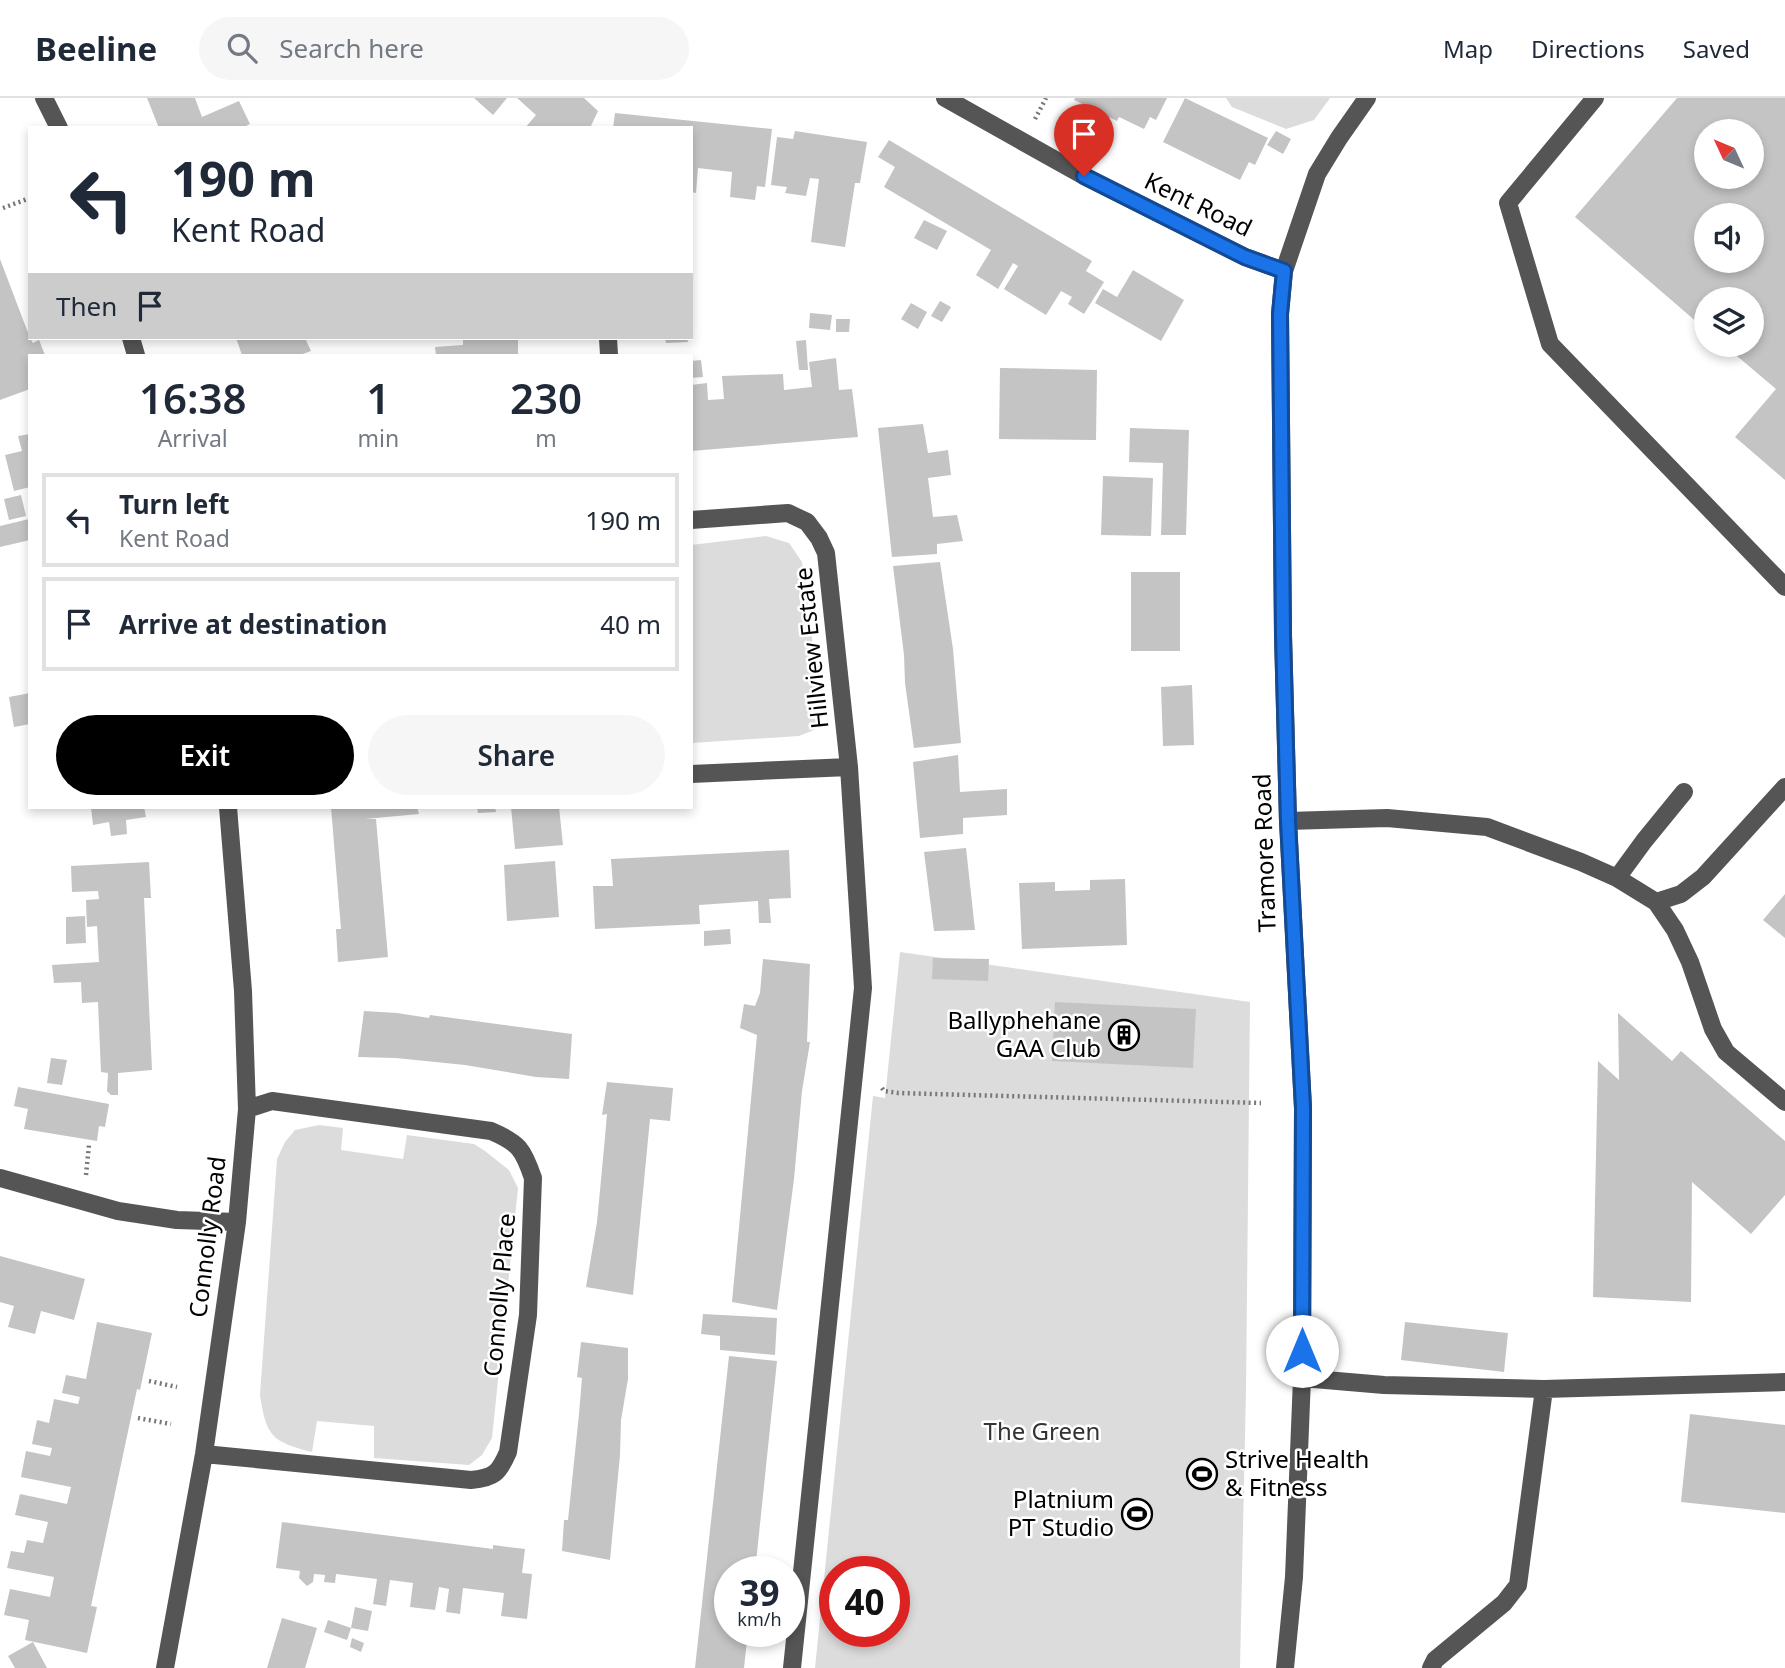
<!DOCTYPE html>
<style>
:root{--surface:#fff;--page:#f6f6f7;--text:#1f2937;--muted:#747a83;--line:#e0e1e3;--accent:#000}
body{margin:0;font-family:"Noto Sans",sans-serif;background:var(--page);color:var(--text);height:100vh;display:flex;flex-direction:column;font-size:26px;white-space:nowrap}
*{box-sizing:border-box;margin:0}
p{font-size:23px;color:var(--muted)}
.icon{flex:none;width:38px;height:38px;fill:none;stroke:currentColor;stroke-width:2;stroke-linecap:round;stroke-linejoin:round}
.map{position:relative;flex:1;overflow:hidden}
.drawer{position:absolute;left:28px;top:256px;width:665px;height:455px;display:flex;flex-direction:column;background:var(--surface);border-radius:0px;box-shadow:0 4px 10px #0003}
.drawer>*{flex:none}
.guide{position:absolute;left:28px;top:28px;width:665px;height:214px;border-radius:0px;box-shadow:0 4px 10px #0003;background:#fff;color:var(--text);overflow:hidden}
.needle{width:46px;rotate:314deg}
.controls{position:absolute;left:1694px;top:21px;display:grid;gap:14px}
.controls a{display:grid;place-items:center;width:70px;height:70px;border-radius:50%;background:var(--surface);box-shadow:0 4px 10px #0003;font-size:35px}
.speed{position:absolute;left:714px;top:1458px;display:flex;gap:14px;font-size:35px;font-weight:700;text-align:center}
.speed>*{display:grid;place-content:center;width:91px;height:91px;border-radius:50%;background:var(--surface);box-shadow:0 4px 10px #0003;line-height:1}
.speed small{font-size:18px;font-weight:400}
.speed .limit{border:10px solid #d22;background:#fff;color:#111}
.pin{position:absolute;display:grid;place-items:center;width:60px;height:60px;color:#fff;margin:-72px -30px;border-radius:50% 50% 50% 0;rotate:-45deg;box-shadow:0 0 7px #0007}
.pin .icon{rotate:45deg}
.me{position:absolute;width:77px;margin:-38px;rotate:0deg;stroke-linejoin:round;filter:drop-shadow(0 0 5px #0008)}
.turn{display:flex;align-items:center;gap:24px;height:147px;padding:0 28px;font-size:32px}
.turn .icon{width:91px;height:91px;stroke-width:2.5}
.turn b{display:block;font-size:49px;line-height:60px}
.then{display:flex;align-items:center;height:66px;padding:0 28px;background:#0003;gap:14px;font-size:26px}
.eta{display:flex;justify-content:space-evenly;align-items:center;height:119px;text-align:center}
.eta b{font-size:42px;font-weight:600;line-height:49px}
.cta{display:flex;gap:14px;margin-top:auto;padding:14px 28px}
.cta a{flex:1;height:80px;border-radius:42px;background:var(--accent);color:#fff;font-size:28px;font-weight:600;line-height:80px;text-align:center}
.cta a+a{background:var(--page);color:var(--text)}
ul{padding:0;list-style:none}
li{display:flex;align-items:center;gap:21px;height:94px;margin:0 14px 10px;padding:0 14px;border:4px solid var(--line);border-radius:0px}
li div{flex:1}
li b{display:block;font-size:26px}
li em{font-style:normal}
header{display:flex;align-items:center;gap:42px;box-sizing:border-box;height:98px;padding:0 35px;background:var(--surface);border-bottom:2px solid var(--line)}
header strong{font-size:33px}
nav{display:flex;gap:38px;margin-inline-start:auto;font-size:24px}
.search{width:490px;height:63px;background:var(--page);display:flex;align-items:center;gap:18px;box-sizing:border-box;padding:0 24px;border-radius:38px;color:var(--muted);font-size:26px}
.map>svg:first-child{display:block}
.green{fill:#dcdcdc;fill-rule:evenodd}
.building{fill:#c4c4c4;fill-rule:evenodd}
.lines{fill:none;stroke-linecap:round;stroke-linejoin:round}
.path{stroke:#777;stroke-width:4.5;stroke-dasharray:2 3.5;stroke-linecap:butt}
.minor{stroke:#555;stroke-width:18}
.route-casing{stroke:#114b97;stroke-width:18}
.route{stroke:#1a73e8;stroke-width:12}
.labels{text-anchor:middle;stroke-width:5;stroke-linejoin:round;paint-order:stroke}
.street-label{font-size:24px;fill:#000;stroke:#fff}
.poi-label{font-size:24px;fill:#000;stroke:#fff;text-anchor:end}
.park-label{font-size:24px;fill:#333;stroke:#fff}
</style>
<header>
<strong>Beeline</strong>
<div class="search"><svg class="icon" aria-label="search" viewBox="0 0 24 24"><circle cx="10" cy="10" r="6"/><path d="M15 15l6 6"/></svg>Search here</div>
<nav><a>Map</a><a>Directions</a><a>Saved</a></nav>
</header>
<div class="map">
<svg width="1785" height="1570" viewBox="0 0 1785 1570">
<rect width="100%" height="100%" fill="#fff"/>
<path class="green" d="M1226 0H1330L1314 22 1286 31 1232 9Z
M766 438 789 445 802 464 822 617 821 627 814 632 799 638 691 645V447Z
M900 854 1250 904 1246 1292 1240 1570H815L873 998 885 1000ZM835 1474H894V1533H835Z
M319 1027 343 1030 341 1052 403 1061 407 1037 474 1046 485 1053 509 1072 518 1090 492 1340 482 1357 469 1367 374 1360V1328L317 1323 312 1354C272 1344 266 1338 260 1297L277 1061 285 1044 295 1032Z"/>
<path class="building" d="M147 0H195L202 19 239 3 250 26 242 30H159Z
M474 0H507L493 17Z
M517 0H584L598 13 590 30H525L536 17Z
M1075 0H1167L1156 22 1150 19 1144 31 1119 19 1117 23 1074 2Z
M1185 0 1268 40 1255 67 1249 64 1240 82 1163 44Z
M1677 0H1785V382L1735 339 1776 291 1724 247H1752V201H1706V232L1575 119ZM1706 33H1752V79H1706ZM1706 117H1752V163H1706Z
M615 15 772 31 765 89 757 88 755 102 730 99 732 74 698 70 696 95 691 94V30H613Z
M795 33 867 44 860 85H855L845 149 811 144 819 81 810 80 806 98 785 95 787 89 771 87 777 39 793 41Z
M1276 33 1291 41 1283 56 1267 47Z
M889 42 1092 163 1086 173 1104 184 1084 216 1068 206 1072 199 1061 193 1046 217 1004 191 1018 168 1013 165 998 191 976 177 991 152 884 89 895 69 878 59Z
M924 122 947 133 937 152 914 140Z
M0 161 30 240 33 245 39 242 45 257H30V291L0 302Z
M1133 172 1184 202 1161 243 1095 205 1103 191 1117 199Z
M940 203 951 209 942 224 931 218Z
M911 205 927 214 918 231 901 221Z
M810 215 832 217 830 232 809 230Z
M836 221H850L849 234H836Z
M236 240H305L311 253 300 257H242Z
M463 240H518V257H436L435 249 463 247Z
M665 240H687L688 244 666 245Z
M806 242 808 272H799L796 243Z
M836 260 839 292 852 291 858 339 691 353V287L707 285 708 302 724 301 722 278 783 276 784 292 812 289 809 264Z
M701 262 703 279 691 280V263Z
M1000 270 1097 272 1096 342 999 341Z
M923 326 928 355 948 352 951 377 928 380 933 419 957 417 963 443 937 446V456L892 459 878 330Z
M1130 330 1189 332 1186 437H1161L1163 365 1129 364Z
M30 336V389L14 393 5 357 22 353 18 338Z
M1103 378 1153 380 1151 438 1101 437Z
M21 397 26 418 9 422 4 401Z
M29 421 30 442 0 449V428Z
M940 464 953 551 961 645 914 650 905 585 904 557 893 468Z
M1131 474H1180V553H1131Z
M1192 587 1194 647 1163 648 1161 589Z
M30 595V626L14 629 9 599Z
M958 657 960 694 1007 691V717L963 720V736L920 740 913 664Z
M91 709H144L146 719 126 722 127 736 111 738 109 724 93 727Z
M331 709H417L419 716 365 721H376L388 859 338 864 336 831H341Z
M477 709H495L496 714 478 715Z
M511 709H559L563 747 515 751Z
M966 750 975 832 934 833 924 754Z
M789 752 791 800 769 801 771 825H759L758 803 699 807 700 826 595 831 593 788H613L611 761Z
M555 763 559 819 507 823 504 767Z
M149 764 151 800H144L152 972 118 975V997H111L107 993 108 975 101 974 98 904 82 905 81 884 54 885 52 867 99 864 97 828 87 829 86 802 99 801 98 793 72 794 71 768Z
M1125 781 1127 847 1022 851 1019 785 1055 784V793L1090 792V782Z
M1785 796V840L1763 822Z
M85 818 86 845 66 846V819Z
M730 831 731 846 704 848V833Z
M933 860 989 861 988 883 932 881Z
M763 861 810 866 807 944H810L802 993 794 1081 777 1212 732 1204 757 937 740 930 744 906 755 908 760 895Z
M1055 904 1196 911 1193 970 1052 963Z
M364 913 397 915 429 920 430 917 572 936 569 981 536 979 465 967 396 960 358 959Z
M1618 915 1672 963 1681 953 1785 1043V1097L1751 1136 1692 1084 1691 1204 1593 1199 1598 963 1619 982Z
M51 960 67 962 62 987 47 985Z
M607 984 673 990 670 1023 650 1021 633 1197 586 1189 597 1124 604 1050 607 1016 602 1017Z
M18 989 109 1006 105 1029 99 1028 97 1043 24 1031 28 1011 14 1008Z
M0 1158 85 1181 74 1222 41 1213 35 1236 8 1229 14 1208 0 1204Z
M703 1216 777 1220 775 1257 720 1252V1238L701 1236Z
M97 1224 152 1235 140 1292 137 1291 91 1508 97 1509 87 1555 25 1542 29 1522 4 1517 10 1491 50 1499 54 1479 7 1470 11 1453 24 1455 27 1442 43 1445 48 1424 15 1417 20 1396 67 1406 71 1389 21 1379 26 1353 50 1358 52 1350 32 1346 37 1322 49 1325 54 1301 78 1306 80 1299 62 1295 66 1277 86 1281Z
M1405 1224 1508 1235 1504 1274 1401 1262Z
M581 1244 628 1250V1281L621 1322 620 1357 610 1462 562 1453 564 1422H568L579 1316 582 1280 577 1279Z
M729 1258 777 1263 755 1474H730V1533H748L744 1570H695Z
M1690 1316 1785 1327V1415L1681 1404Z
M282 1424 493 1451V1447L525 1451 522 1475 532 1476 527 1521 501 1518 504 1495 463 1490 460 1516 446 1514 449 1491 439 1489 435 1512 410 1509 413 1485 390 1482 386 1508 373 1506 377 1481 336 1476 335 1485 324 1484 325 1477 314 1476 313 1484 307 1488 299 1480 300 1473 276 1470Z
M355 1509 372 1513 368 1533 351 1530Z
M282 1520 317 1530 305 1570H267Z
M328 1522 351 1530 347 1542 324 1534Z
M352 1540 364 1545 361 1554 350 1549Z
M33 1544 47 1570H15L8 1558Z"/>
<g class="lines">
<path class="path" d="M1035 21 1046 0
M1082 45 1096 17
M3 110 30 100
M882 990 884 993 898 995 1261 1005
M86 1077 89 1047
M149 1283 177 1289
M138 1320 171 1326"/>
<path class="minor" d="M44 0 59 30
M945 0 1084 78 1245 159 1284 173
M1595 0 1508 105 1550 246 1785 489
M131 240 136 257
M608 240 609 257
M691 422 788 415 807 424 819 440 826 455 849 669 863 890 792 1570
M691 676 849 669
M1288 723 1387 720 1487 729 1581 764 1617 780 1656 804 1675 832 1690 864 1713 931 1726 954 1785 1004
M1617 780 1644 743 1684 694
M1656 804 1681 796 1703 779 1785 689
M0 1080 118 1113 177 1122 237 1124
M1302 1280 1384 1287 1544 1291 1518 1487 1504 1505 1435 1562 1431 1570
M1544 1291 1785 1284
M204 1356 471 1382C494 1380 499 1375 508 1354L528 1217 533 1080C523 1051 519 1045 491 1033L272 1003 247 1011
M165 1570 204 1356 237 1124 247 1011 243 893 228 709
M1285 1570 1294 1479 1302 1280 1303 1010 1288 723 1283 537 1280 216 1284 173 1317 76 1339 40 1367 0"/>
</g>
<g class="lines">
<g class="route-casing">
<path id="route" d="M1084 78 1245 159 1284 173 1280 216 1283 537 1288 723 1303 1010 1302 1253"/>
</g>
<use href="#route" class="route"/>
</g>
<defs>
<g id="building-ring" transform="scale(1.575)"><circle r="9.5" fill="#fff" stroke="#000" stroke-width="1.5"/><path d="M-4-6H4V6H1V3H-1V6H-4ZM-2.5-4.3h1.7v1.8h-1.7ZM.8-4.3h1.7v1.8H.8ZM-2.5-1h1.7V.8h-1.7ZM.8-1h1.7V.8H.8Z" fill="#000"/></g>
<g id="stadium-ring" transform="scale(1.575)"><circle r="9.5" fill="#fff" stroke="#000" stroke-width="1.5"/><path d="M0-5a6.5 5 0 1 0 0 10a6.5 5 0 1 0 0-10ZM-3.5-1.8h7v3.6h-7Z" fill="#000"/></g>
</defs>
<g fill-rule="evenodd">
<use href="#building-ring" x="1124" y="937"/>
<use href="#stadium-ring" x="1202" y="1376"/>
<use href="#stadium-ring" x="1137" y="1416"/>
</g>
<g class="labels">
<g class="street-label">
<text transform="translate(1198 107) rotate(26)" y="8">Kent Road</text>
<text transform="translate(812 550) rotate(-96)" y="8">Hillview Estate</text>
<text transform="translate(1265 755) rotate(-92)" y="8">Tramore Road</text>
<text transform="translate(208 1139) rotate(-83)" y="8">Connolly Road</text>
<text transform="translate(500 1197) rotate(-85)" y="8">Connolly Place</text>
</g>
<g class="poi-label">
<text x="1101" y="931">Ballyphehane<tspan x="1101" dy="28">GAA Club</tspan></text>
<text x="1225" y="1370" text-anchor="start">Strive Health<tspan x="1225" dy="28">&amp; Fitness</tspan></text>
<text x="1114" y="1410">Platnium<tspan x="1114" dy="28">PT Studio</tspan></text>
</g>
<g class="park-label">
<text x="1042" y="1342">The Green</text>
</g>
</g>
</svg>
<div class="controls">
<a><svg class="needle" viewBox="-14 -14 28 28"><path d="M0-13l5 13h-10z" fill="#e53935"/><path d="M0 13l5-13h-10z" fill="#747a83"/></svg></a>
<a><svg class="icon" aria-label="sound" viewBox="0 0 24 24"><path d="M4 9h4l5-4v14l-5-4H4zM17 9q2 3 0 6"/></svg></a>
<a><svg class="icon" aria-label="layers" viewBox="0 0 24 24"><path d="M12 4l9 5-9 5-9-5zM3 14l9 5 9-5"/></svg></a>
</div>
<div class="speed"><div>39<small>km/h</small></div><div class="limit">40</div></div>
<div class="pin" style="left:1084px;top:78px;background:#d93025"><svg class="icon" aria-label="arrive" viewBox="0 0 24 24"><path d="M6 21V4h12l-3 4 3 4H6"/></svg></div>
<svg class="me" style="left:1302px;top:1253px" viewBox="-20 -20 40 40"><circle r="19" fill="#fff"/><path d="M0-13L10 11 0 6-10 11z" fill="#1a73e8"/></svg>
<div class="guide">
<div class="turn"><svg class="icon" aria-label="left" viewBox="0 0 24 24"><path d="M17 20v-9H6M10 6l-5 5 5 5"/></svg><div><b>190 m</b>Kent Road</div></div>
<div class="then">Then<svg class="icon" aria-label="arrive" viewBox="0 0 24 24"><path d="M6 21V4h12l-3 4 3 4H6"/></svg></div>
</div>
<section class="drawer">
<div class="eta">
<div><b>16:38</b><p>Arrival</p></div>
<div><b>1</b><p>min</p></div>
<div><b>230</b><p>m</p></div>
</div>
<ul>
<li><svg class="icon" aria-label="left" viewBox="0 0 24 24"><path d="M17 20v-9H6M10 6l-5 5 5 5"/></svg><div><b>Turn left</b><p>Kent Road</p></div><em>190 m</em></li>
<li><svg class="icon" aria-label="arrive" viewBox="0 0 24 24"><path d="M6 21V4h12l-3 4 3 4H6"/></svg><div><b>Arrive at destination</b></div><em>40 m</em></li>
</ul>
<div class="cta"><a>Exit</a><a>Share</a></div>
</section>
</div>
